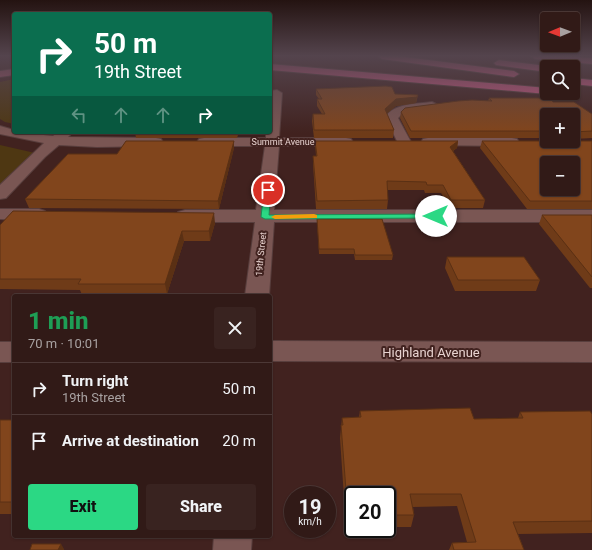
<!DOCTYPE html>
<meta charset="utf-8">
<style>
:root{--surface:#311a17;--page:#392320;--text:#f1f3f6;--muted:#a8a1a1;--line:#4c3836;--accent:#2bd884}
body{margin:0;font-family:Roboto,sans-serif;background:var(--page);color:var(--text);height:100vh;display:flex;flex-direction:column;font-size:15px;white-space:nowrap}
*{box-sizing:border-box;margin:0}
p{font-size:13px;color:var(--muted)}
.icon{flex:none;width:22px;height:22px;fill:none;stroke:currentColor;stroke-width:2;stroke-linecap:round;stroke-linejoin:round}
.map{position:relative;flex:1;overflow:hidden}
.panel{position:absolute;left:12px;top:294px;width:260px;height:244px;display:flex;flex-direction:column;background:var(--surface);border-radius:4px;box-shadow:0 1px 3px #0004,0 0 0 1px var(--line)}
.panel>*{flex:none}
.top-card{position:absolute;left:12px;top:12px;width:260px;height:122px;border-radius:4px;box-shadow:0 1px 3px #0004,0 0 0 1px var(--line);background:#0b6e4f;color:#fff;overflow:hidden}
.needle{width:26px;rotate:269deg}
.tools{position:absolute;left:540px;top:12px;display:grid;gap:8px}
.tools a{display:grid;place-items:center;width:40px;height:40px;border-radius:4px;background:var(--surface);box-shadow:0 1px 3px #0004,0 0 0 1px var(--line);font-size:20px}
.speed{position:absolute;left:284px;top:486px;display:flex;gap:8px;font-size:20px;font-weight:700;text-align:center}
.speed>*{display:grid;place-content:center;width:52px;height:52px;border-radius:50%;background:var(--surface);box-shadow:0 1px 3px #0004,0 0 0 1px var(--line);line-height:1}
.speed small{font-size:10px;font-weight:400}
.speed .limit{border:2px solid #111;border-radius:6px;background:#fff;color:#111}
.pin{position:absolute;display:grid;place-items:center;width:34px;height:34px;color:#fff;margin:-17px;border:2px solid #fff;border-radius:50%;box-shadow:0 1px 4px #0007}
.me{position:absolute;width:44px;margin:-22px;rotate:270deg;stroke-linejoin:round;filter:drop-shadow(0 0 3px #0008)}
.turn{display:flex;align-items:center;gap:14px;height:84px;padding:0 16px;font-size:18px}
.turn .icon{width:52px;height:52px;stroke-width:2.5}
.turn b{display:block;font-size:28px;line-height:34px}
.lanes{display:flex;align-items:center;height:38px;padding:0 16px;background:#0003;justify-content:center;gap:20px;direction:ltr}
.lanes .off{opacity:.35}
.round{display:grid;place-items:center;flex:none;width:42px;height:42px;border-radius:4px;background:var(--page)}
.overview{display:flex;align-items:center;justify-content:space-between;height:68px;padding:0 16px}
h1{font-size:24px;font-weight:800;line-height:30px;color:#1e9e55}
.action{display:flex;gap:8px;margin-top:auto;padding:8px 16px}
.action a{flex:1;height:46px;border-radius:4px;background:var(--accent);color:#111;font-size:16px;font-weight:800;line-height:46px;text-align:center}
.action a+a{background:var(--page);color:var(--text)}
ul{padding:0;list-style:none}
li{display:flex;align-items:center;gap:12px;height:52px;padding:0 16px;border-top:1px solid var(--line)}
li div{flex:1}
li b{display:block;font-size:15px}
li em{font-style:normal}
.map>svg:first-child{display:block}
.green{fill:#4e3712}
.lines{fill:none;stroke-linecap:round;stroke-linejoin:round}
.minor-casing{stroke:#583e3d;stroke-width:2}
.major-casing{stroke:#583e3d;stroke-width:2}
.highway-casing{stroke:#583e3d;stroke-width:2}
.minor{fill:#7a5653;fill-rule:evenodd}
.major{fill:#ac5870;fill-rule:evenodd}
.highway{fill:#ce5984;fill-rule:evenodd}
.wall{fill:#6f3b18}
.shaded-wall{fill:#5a3014}
.building{fill:#81451c;stroke:#5a3014;fill-rule:evenodd}
.route{fill:#2bd884;stroke:#1c8c56}
.slow{fill:#f59e0b}
.labels{text-anchor:middle;stroke-width:4;stroke-linejoin:round;paint-order:stroke}
.far-street-label{font-size:9px;fill:#e8d3d0;stroke:#41221f}
.near-street-label{font-size:13px;fill:#e8d3d0;stroke:#41221f}
</style>
<div class="map">
<svg width="592" height="550" viewBox="0 0 592 550">
<rect width="100%" height="100%" fill="#41221f"/>
<path class="green" d="M14 79V124L5 122 0 119V82Z
M0 145 35 153 0 186Z"/>
<g class="lines">
<g class="minor-casing">
<path id="minor" d="M277 90 282 93 279 138H346L351 139 353 142 351 145 346 146H279L274 210H592V222H274L269 296H245L255 222H185L178 220 176 216 178 212 185 210H256L265 146H204L199 145 197 142 199 139 204 138H266V132H270V91Z
M432 102 436 104 438 106 436 108 403 113 398 118 411 142 409 145 404 146 399 145 385 117C395 103 416 104 432 102Z
M0 126 14 130V132L53 136 58 132H69L71 134 68 137 156 138 161 139 163 142 161 145 156 146 97 147 59 145 45 157 6 198 0 199V185L44 143 0 134Z
M428 138H512L517 139 519 142 517 145 512 146 423 145 421 142 423 139Z
M0 209H39L45 211 48 215 45 219 39 221 0 219Z
M270 341 592 342V362L270 361Z
M0 342H14V362H0Z
M214 536H252L251 550H213Z"/>
</g>
<g class="major-casing">
<path id="major" d="M14 69V75L0 77V71Z"/>
</g>
<g class="highway-casing">
<path id="highway" d="M378 56H398L514 71 519 74 514 77 382 59Z
M531 56H560L592 58V64L535 59Z
M499 60 547 66 550 67H547V72L496 65 494 63Z
M270 64 547 88V93H551L547 94 270 70Z
M573 78 592 80V86L573 84Z"/>
</g>
<use href="#minor" class="minor"/>
<use href="#major" class="major"/>
<use href="#highway" class="highway"/>
</g>
<path class="wall" d="M316 89 395 94 418 95 416 103 396 106 386 114 394 130 393 138H314L312 121 313 114H322L317 106V99H319L316 95Z
M489 98 553 102 592 114V138L573 139V115H547V138H410L400 118 401 112 488 101Z
M135 132H239L237 138H136Z
M315 141H458L457 148 453 151 485 200 483 208H450L441 193H425L424 190H387L388 200 387 209H316L313 164V156H316Z
M482 141H592V209H527L480 148Z
M234 148 219 209 29 208 25 199 117 154Z
M542 215H592V288H590L539 224Z
M317 219 393 255 392 260H355L354 254H319Z
M215 223 210 241H184L167 294 82 295 80 290 0 289V225Z
M447 257 540 280 536 291H455L445 268Z
M360 411 474 419 518 418 520 412 592 414V533L518 534 524 550H449L452 543 467 542 457 506 413 507 414 515 411 527H387V495H353V528H346L340 438 342 418 359 417Z
M0 420H14V514H0Z"/>
<path class="shaded-wall" d="M417 97 416 103 396 106 384 116 385 109 396 99Z
M234 141V148L219 209 218 201Z
M458 141 457 148 448 154 450 147Z
M214 213 215 223 210 241 209 231Z
M182 231 184 241 167 294 165 284Z
M61 544 64 549V550H58Z"/>
<path class="building" d="M386 86 392 87 395 94 418 95 417 97 396 99 385 109 394 130H314L313 114H325L317 99H322L316 89Z
M489 98H539L551 99 553 102H574L592 114V131L573 132V115H547V131H411L401 112 405 108 458 101 472 100 492 101Z
M126 141H234L218 201 25 199 68 154H117Z
M315 141H458L450 147 485 200H451L443 185H427L426 182 387 181 388 200 317 201 313 156H317Z
M482 141H592V201H530ZM547 163H573V189H547Z
M13 211 214 213 209 231H182L165 284H78L81 279H0V225Z
M542 215H592V277Z
M317 219H382L393 255H355L354 249H319Z
M447 257H524L540 280H458Z
M470 408 474 419 523 418 520 412 590 411 592 414V521L513 522 524 550H454L452 543 476 542 461 494H410L414 515H387V495H353V516H348L341 425H343L342 418 361 417 360 411Z
M0 420H14V502H0Z
M32 544H61L58 550H30Z"/>
<linearGradient id="sky" x2="0" y2="1"><stop stop-color="#241311"/><stop offset="0.42" stop-color="#54444d"/><stop offset="1" stop-color="#54444d" stop-opacity="0"/></linearGradient>
<rect width="592" height="133" fill="url(#sky)"/>
<path class="route" d="M268 188 271 190 269 215 436 214 440 216 436 218 265 219 261 217 264 190Z"/>
<path class="slow" d="M314 214 317 215V218L275 219 271 217 275 215Z"/>
<g class="labels">
<g class="far-street-label">
<text x="283" y="145">Summit Avenue</text>
<text transform="translate(261 254) rotate(-84)" y="3">19th Street</text>
</g>
<g class="near-street-label">
<text x="431" y="357">Highland Avenue</text>
</g>
</g>
</svg>
<div class="tools">
<a><svg class="needle" viewBox="-14 -14 28 28"><path d="M0-13l5 13h-10z" fill="#e53935"/><path d="M0 13l5-13h-10z" fill="#a8a1a1"/></svg></a>
<a><svg class="icon" aria-label="search" viewBox="0 0 24 24"><circle cx="10" cy="10" r="6"/><path d="M15 15l6 6"/></svg></a>
<a>+</a>
<a>−</a>
</div>
<div class="speed"><div>19<small>km/h</small></div><div class="limit">20</div></div>
<div class="pin" style="left:268px;top:190px;background:#d93025"><svg class="icon" aria-label="arrive" viewBox="0 0 24 24"><path d="M6 21V4h12l-3 4 3 4H6"/></svg></div>
<svg class="me" style="left:436px;top:216px" viewBox="-20 -20 40 40"><circle r="19" fill="#fff"/><path d="M0-13L10 11 0 6-10 11z" fill="#2bd884"/></svg>
<div class="top-card">
<div class="turn"><svg class="icon" aria-label="right" viewBox="0 0 24 24"><path d="M7 20v-9h11M14 6l5 5-5 5"/></svg><div><b>50 m</b>19th Street</div></div>
<div class="lanes"><svg class="icon off" aria-label="left" viewBox="0 0 24 24"><path d="M17 20v-9H6M10 6l-5 5 5 5"/></svg><svg class="icon off" aria-label="ahead" viewBox="0 0 24 24"><path d="M12 20V5M6 11l6-6 6 6"/></svg><svg class="icon off" aria-label="ahead" viewBox="0 0 24 24"><path d="M12 20V5M6 11l6-6 6 6"/></svg><svg class="icon" aria-label="right" viewBox="0 0 24 24"><path d="M7 20v-9h11M14 6l5 5-5 5"/></svg></div>
</div>
<section class="panel">
<div class="overview"><div><h1>1 min</h1><p>70 m · 10:01</p></div><a class="round"><svg class="icon" aria-label="close" viewBox="0 0 24 24"><path d="M6 6l12 12M18 6L6 18"/></svg></a></div>
<ul>
<li><svg class="icon" aria-label="right" viewBox="0 0 24 24"><path d="M7 20v-9h11M14 6l5 5-5 5"/></svg><div><b>Turn right</b><p>19th Street</p></div><em>50 m</em></li>
<li><svg class="icon" aria-label="arrive" viewBox="0 0 24 24"><path d="M6 21V4h12l-3 4 3 4H6"/></svg><div><b>Arrive at destination</b></div><em>20 m</em></li>
</ul>
<div class="action"><a>Exit</a><a>Share</a></div>
</section>
</div>
